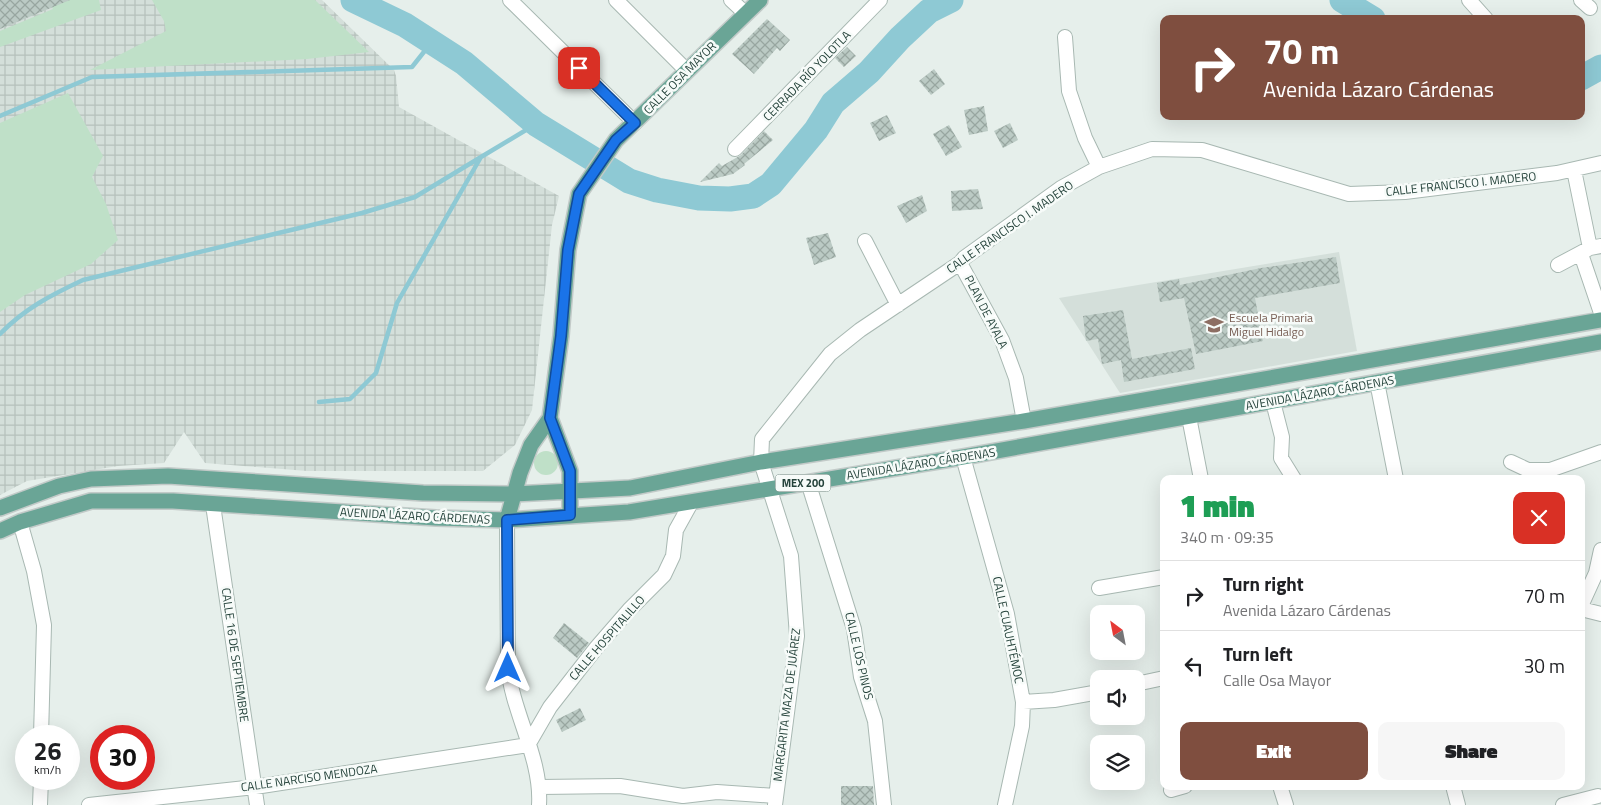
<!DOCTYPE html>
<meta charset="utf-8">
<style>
:root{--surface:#fff;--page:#f6f6f6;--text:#202124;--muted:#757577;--line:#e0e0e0;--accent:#7f4e3f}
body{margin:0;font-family:"Titillium Web",sans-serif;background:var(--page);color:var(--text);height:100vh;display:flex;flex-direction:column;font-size:19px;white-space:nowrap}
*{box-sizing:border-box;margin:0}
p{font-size:16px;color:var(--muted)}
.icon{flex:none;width:28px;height:28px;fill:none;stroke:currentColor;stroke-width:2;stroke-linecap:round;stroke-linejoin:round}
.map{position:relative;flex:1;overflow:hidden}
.sheet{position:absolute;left:1160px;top:475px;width:425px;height:315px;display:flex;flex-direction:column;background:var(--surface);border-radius:10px;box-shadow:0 5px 20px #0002}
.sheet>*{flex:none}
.banner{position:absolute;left:1160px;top:15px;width:425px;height:105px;border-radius:10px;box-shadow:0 5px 20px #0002;background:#7f4e3f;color:#fff;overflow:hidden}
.needle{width:32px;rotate:328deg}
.fabs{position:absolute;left:1090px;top:605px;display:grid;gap:10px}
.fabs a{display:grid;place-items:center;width:55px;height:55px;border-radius:10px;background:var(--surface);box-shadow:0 5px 20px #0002;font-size:25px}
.speed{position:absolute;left:15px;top:725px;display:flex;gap:10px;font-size:25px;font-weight:700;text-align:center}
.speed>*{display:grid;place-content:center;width:65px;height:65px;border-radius:50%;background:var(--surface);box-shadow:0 5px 20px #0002;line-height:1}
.speed small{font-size:12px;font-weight:400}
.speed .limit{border:8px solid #d22;background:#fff;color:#111}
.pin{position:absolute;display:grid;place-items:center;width:42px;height:42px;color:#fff;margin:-21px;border-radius:10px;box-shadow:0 2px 8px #0006}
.me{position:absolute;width:55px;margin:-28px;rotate:0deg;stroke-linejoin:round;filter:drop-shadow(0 0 4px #0008)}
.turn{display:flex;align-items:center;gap:18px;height:105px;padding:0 20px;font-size:22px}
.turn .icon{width:65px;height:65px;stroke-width:2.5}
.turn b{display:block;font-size:35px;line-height:42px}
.round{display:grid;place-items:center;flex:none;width:52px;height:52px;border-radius:10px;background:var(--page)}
.overview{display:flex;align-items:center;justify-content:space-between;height:85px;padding:0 20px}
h1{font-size:30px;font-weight:800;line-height:38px;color:#1e9e55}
.cta{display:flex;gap:10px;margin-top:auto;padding:10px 20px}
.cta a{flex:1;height:58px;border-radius:10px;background:var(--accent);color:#fff;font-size:20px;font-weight:800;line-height:58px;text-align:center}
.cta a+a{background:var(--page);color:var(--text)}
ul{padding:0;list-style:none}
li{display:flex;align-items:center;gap:15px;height:70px;padding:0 20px;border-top:1px solid var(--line)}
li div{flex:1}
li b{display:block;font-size:19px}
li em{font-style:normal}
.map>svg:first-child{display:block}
.built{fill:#d4dfda}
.industrial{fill:url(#industrial-grid)}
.grass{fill:#bfe0c8}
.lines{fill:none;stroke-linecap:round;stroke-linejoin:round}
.stream{stroke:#8ec9d4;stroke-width:4.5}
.river{stroke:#8ec9d4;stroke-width:25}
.building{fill:url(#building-cross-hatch)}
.minor-casing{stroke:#a8b8b2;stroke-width:16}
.major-casing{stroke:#c2cac8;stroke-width:18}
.minor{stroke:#fff;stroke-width:14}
.major{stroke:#6aa596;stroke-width:15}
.route-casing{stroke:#114b97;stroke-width:12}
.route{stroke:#1a73e8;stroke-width:9}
.labels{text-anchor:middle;stroke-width:5;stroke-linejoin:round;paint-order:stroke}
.shield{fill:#f7fbf9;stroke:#637a73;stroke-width:1}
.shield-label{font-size:11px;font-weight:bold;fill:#24423a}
.street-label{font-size:12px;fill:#24423a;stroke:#f7fbf9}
.education-label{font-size:12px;fill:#785e54;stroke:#f7fbf9;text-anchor:start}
</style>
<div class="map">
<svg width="1601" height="805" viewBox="0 0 1601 805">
<defs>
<pattern id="industrial-grid" width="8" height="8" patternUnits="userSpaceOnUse" patternTransform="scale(1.25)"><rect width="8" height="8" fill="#d4dfda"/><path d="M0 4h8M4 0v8" fill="none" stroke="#b6c1bc"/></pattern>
<pattern id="building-cross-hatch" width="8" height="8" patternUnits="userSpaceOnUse" patternTransform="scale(1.25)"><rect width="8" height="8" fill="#bbcac4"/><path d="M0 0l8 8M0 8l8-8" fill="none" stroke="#98a6a0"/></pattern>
</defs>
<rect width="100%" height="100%" fill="#e6efeb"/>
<path class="built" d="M1339 252 1357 351 1120 393 1059 298Z"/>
<path class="industrial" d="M0 0H322L394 70 396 76 399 107 559 196 552 225 532 410 515 445 483 471H307L205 463 184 432 164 463 118 466 27 481 0 495Z"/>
<path class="grass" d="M49 0H99L101 10 0 47V31L53 9Z
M152 0H315L369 52 307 59 90 70 166 31 164 21Z
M68 93 103 156 92 177 106 204 118 240 91 264 25 295 0 312V123Z
M534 463a12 12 0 1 1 24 0a12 12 0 1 1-24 0Z"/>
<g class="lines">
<path class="stream" d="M0 116 92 77 412 67 431 43
M0 334C24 309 51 295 83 280L362 213 415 197 481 157
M319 402 350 399 376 373 397 303 481 157 536 124"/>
<path class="river" d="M353 0 405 25 464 63 536 124 629 181 657 190 699 198 730 199 753 196 771 184 816 130 833 103 869 72 900 38 929 11 951 0
M1342 0 1373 19
M1581 78 1601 67"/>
</g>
<path class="building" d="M0 0H70L0 29Z
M767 19 790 40 780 51 777 48 754 74 732 54Z
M847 47 856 56 844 67 835 58Z
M934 69 945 84 931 95 919 81Z
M984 106 988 131 969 135 964 110Z
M887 115 896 133 879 141 870 123Z
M1010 123 1018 140 1003 148 994 131Z
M949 125 962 147 946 156 933 134Z
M764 131 773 140 744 164 745 165 733 174 700 182 719 163 722 166 741 155Z
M978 189 983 209 952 211 951 191Z
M922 195 927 211 906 223 897 206Z
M828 233 836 257 814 265 806 238Z
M1336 257 1340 283 1255 298 1263 341 1196 354 1184 298 1160 302 1157 283 1179 279 1180 285 1261 268Z
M1123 310 1132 359 1191 348 1195 369 1124 382 1121 360 1102 364 1098 339 1086 341 1083 316Z
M564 623 589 643 577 658 553 638Z
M580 708 586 720 562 732 556 720Z
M841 786H873L874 805H841Z"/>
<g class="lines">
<g class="minor-casing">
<path id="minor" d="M510 0 635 123
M616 0 687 71
M731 0 746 14
M1469 0 1486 19
M1581 0 1590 8
M1065 37 1069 91 1085 138 1099 167
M735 149 880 0
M1574 170 1590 248
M865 241 898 305
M1581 254 1601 313
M960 263 1002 340 1016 378 1024 421
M1558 265 1590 248 1601 246
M1377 382 1396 479
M1273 402 1282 437 1281 458 1294 479
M1189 417 1201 479
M963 457 1007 614 1023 702 1022 726 1005 805
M1511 462 1528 470H1550L1601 452
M808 482 854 629 861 677 875 721 884 805
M213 505 257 805
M507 520 508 668C513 714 542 759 539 805
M20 522 34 571 44 625 41 736
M1099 588 1164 577
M1581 606 1596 573 1601 550
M1581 609 1601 614
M1136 684 1164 678
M1023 702 1054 700 1099 692
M528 745 550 707 596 648 629 610 664 575 673 556 676 530 691 503
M1280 786 1286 805
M1453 786 1458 805
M540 787 620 786 683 796 717 792 775 796
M1171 790 1185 786
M40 805 41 779
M89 805 255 787 528 745
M775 805 797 636 791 556 761 462 762 439 830 354 860 330 960 263 964 258 1061 188 1099 167 1152 149 1202 150 1349 194 1405 192 1557 173 1601 163
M1563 805 1598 796"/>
</g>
<g class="major-casing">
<path id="major" d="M550 418 570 471V515
M0 508 59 486 91 479 168 476 423 493 514 494 630 488 761 462 1024 421 1601 320
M507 520 520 473 531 445 550 418 561 336 568 250 579 194 616 140 760 0
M0 531 20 522 91 501H173L436 518 507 520 629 512 963 457 1601 342"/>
</g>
<use href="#minor" class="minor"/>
<use href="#major" class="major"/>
</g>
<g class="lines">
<g class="route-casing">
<path id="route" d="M508 668 507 520 570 515V471L550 418 561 336 568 250 579 194 616 140 635 123 579 68"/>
</g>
<use href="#route" class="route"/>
</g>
<defs>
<g id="school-bare" transform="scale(1.5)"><path d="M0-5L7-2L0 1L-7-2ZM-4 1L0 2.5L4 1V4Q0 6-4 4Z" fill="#8d6e63" stroke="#f7fbf9" stroke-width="2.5" paint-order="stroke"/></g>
</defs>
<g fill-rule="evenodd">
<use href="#school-bare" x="1214" y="325"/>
</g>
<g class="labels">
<rect class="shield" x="775.5" y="474.5" width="55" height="17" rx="4"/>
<g class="shield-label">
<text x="803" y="487">MEX 200</text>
</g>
<g class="street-label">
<text transform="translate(807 76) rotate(-46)" y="4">CERRADA RÍO YOLOTLA</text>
<text transform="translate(680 78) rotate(-45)" y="4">CALLE OSA MAYOR</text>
<text transform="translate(1461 184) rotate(-6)" y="4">CALLE FRANCISCO I. MADERO</text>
<text transform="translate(1010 227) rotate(-35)" y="4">CALLE FRANCISCO I. MADERO</text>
<text transform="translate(986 312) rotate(63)" y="4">PLAN DE AYALA</text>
<text transform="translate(1320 393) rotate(-10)" y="4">AVENIDA LÁZARO CÁRDENAS</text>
<text transform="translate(921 464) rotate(-9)" y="4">AVENIDA LÁZARO CÁRDENAS</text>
<text transform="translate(415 516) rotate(3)" y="4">AVENIDA LÁZARO CÁRDENAS</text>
<text transform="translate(1008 630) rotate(78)" y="4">CALLE CUAUHTÉMOC</text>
<text transform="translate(607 638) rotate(-49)" y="4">CALLE HOSPITALILLO</text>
<text transform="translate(235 655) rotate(82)" y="4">CALLE 16 DE SEPTIEMBRE</text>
<text transform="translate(859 656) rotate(77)" y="4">CALLE LOS PINOS</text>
<text transform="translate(787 705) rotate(-83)" y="4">MARGARITA MAZA DE JUÁREZ</text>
<text transform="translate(309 778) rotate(-8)" y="4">CALLE NARCISO MENDOZA</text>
</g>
<g class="education-label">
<text x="1229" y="322">Escuela Primaria<tspan x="1229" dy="14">Miguel Hidalgo</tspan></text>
</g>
</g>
</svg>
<div class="fabs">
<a><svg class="needle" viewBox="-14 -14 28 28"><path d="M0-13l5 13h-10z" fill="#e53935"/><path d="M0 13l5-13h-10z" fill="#757577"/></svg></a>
<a><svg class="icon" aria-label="sound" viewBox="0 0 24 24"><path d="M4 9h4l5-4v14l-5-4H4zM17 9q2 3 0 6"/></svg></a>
<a><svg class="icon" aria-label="layers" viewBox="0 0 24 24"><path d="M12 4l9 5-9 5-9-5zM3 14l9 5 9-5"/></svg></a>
</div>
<div class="speed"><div>26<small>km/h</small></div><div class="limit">30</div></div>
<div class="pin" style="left:579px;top:68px;background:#d93025"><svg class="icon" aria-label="arrive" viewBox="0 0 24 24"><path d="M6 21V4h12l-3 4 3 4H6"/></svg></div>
<svg class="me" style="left:508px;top:668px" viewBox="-20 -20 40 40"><path d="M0-17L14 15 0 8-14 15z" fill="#1a73e8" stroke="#fff" stroke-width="4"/></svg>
<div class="banner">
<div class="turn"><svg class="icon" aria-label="right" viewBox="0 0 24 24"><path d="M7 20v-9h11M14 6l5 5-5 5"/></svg><div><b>70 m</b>Avenida Lázaro Cárdenas</div></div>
</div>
<section class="sheet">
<div class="overview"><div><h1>1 min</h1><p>340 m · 09:35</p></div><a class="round" style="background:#d93025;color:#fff"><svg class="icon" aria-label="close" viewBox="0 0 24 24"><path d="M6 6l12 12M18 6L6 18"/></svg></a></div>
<ul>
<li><svg class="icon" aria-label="right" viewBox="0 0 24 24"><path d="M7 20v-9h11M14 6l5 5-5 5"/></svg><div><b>Turn right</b><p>Avenida Lázaro Cárdenas</p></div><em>70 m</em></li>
<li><svg class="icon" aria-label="left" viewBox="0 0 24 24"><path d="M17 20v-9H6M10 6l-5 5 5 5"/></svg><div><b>Turn left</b><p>Calle Osa Mayor</p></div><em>30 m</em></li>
</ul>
<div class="cta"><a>Exit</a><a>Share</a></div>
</section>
</div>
